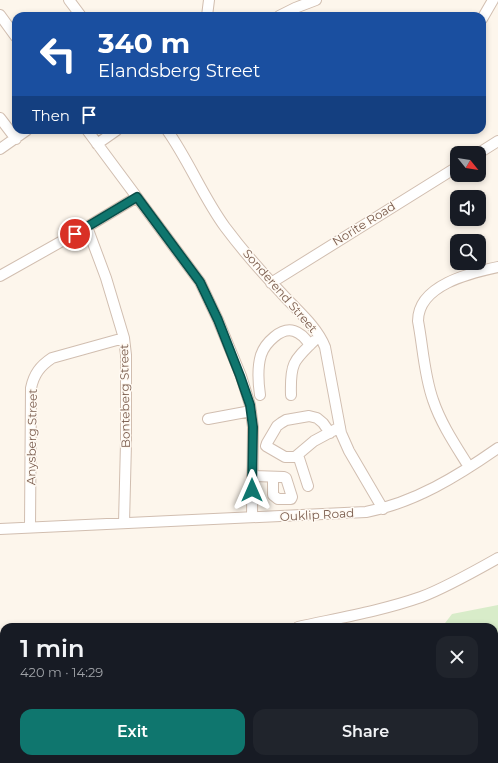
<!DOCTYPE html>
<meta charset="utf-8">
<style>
:root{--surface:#171b24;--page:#20242c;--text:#f1f3f6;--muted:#9ea1a6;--accent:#0f766e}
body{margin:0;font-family:Montserrat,sans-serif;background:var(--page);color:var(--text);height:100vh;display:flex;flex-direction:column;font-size:15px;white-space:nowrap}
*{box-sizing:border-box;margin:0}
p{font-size:13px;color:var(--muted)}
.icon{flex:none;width:22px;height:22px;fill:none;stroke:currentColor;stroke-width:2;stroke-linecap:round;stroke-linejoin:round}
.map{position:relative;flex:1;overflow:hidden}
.sheet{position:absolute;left:0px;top:623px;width:498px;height:140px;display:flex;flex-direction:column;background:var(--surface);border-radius:12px 12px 0 0;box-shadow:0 2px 6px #0003}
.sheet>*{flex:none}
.guide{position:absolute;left:12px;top:12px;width:474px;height:122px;border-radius:12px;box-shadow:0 2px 6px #0003;background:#1a4fa0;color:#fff;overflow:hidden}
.needle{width:26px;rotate:120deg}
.buttons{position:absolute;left:450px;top:146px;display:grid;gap:8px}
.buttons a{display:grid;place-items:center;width:36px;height:36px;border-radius:8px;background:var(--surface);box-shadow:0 2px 6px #0003;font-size:20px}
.pin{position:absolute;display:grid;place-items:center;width:34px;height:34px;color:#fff;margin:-17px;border:2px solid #fff;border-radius:50%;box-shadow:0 1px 4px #0007}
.me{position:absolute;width:44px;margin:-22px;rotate:0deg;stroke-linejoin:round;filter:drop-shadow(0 0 3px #0008)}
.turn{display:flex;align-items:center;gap:14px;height:84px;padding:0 20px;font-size:18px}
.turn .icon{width:52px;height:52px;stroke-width:2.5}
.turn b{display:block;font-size:28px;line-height:34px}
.then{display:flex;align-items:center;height:38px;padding:0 20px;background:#0003;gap:8px;font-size:15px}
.round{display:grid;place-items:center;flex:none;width:42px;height:42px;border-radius:12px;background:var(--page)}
.overview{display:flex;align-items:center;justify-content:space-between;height:68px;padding:0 20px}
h1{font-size:24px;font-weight:600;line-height:30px}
.button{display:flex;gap:8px;margin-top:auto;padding:8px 20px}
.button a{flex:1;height:46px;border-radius:12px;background:var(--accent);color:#fff;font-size:16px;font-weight:600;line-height:46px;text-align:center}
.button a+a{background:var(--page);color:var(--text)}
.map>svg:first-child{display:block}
.green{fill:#d8ecc9}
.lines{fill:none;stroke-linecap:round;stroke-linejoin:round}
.stream{stroke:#a5d3da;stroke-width:2}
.minor-casing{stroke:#d1beb0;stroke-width:12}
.minor{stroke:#fff;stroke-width:10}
.route-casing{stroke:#0a4d48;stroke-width:10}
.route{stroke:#0f766e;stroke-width:7}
.labels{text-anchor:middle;stroke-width:3;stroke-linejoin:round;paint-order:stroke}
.street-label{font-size:12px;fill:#7a5c4d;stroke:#fffaf3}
</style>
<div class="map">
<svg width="498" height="763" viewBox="0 0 498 763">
<rect width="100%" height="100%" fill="#fdf6ec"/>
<path class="green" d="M498 605V763H80V759H494V627H442L452 614Z"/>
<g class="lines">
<path class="stream" d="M0 705H4
M106 759 107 763"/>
<g class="minor-casing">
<path id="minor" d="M69 0 81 16
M0 15 16 37
M207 16 209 0
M279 16 295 8 316 0
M482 19 493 0
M0 118 16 139
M87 130 200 282 218 320 241 376 250 405 253 427 252 517
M167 130C189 161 203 197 225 227 243 251 264 275 285 297 299 312 317 327 325 347L341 433 349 451 383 509
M97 144 117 130
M0 149 27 130
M479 153 498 141
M87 227 106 278 124 338 126 355V443L124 523
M0 276 87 227 137 197
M271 283 457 167
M260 395C258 381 257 368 261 355 265 343 281 327 294 331 301 333 306 339 310 345
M291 395C290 364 293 361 314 341
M208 419 251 411
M330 433 323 423 317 418 309 416 286 420 281 423 277 426 267 443 266 446 285 457H295L314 441 340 427
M298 455 308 486
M469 467C456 446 441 424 433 400 424 375 423 347 418 321 418 285 470 273 498 267
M252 476 284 477 286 478 292 497 291 499H278L273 495V477
M30 527 31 388C34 374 40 366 52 358L124 338
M0 529 366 512C414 503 458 476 498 448
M298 627C339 618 381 611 421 597 445 588 475 571 498 558
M0 642H4"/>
</g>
<use href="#minor" class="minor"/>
</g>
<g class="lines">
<g class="route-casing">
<path id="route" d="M75 234 137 197 200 282 218 320 240 376 250 405 253 427 252 490"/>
</g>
<use href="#route" class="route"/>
</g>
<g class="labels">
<g class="street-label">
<text transform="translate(364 224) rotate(-32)" y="4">Norite Road</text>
<text transform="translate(280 291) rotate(49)" y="4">Sonderend Street</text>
<text transform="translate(125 396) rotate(-91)" y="4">Bonteberg Street</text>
<text transform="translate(32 437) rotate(-89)" y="4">Anysberg Street</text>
<text transform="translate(317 515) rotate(-3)" y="4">Ouklip Road</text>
</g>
</g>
</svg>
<div class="buttons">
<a><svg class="needle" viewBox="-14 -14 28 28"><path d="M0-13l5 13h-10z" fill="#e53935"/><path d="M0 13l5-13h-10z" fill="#9ea1a6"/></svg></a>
<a><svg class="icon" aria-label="sound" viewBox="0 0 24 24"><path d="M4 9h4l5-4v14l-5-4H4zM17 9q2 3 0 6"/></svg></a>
<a><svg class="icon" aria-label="search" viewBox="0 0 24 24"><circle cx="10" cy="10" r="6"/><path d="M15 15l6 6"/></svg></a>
</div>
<div class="pin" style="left:75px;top:234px;background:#d93025"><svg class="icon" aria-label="arrive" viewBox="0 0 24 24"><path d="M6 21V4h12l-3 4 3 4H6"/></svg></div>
<svg class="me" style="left:252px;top:490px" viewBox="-20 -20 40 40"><path d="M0-17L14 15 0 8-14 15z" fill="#0f766e" stroke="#fff" stroke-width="4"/></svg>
<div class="guide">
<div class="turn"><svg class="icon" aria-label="left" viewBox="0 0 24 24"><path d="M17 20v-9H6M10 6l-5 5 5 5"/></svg><div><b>340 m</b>Elandsberg Street</div></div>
<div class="then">Then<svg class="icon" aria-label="arrive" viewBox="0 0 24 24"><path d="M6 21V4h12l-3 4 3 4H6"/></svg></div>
</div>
<section class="sheet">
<div class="overview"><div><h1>1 min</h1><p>420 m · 14:29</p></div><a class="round"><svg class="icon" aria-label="close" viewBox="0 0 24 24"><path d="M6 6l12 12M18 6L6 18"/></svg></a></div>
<div class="button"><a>Exit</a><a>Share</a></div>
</section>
</div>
